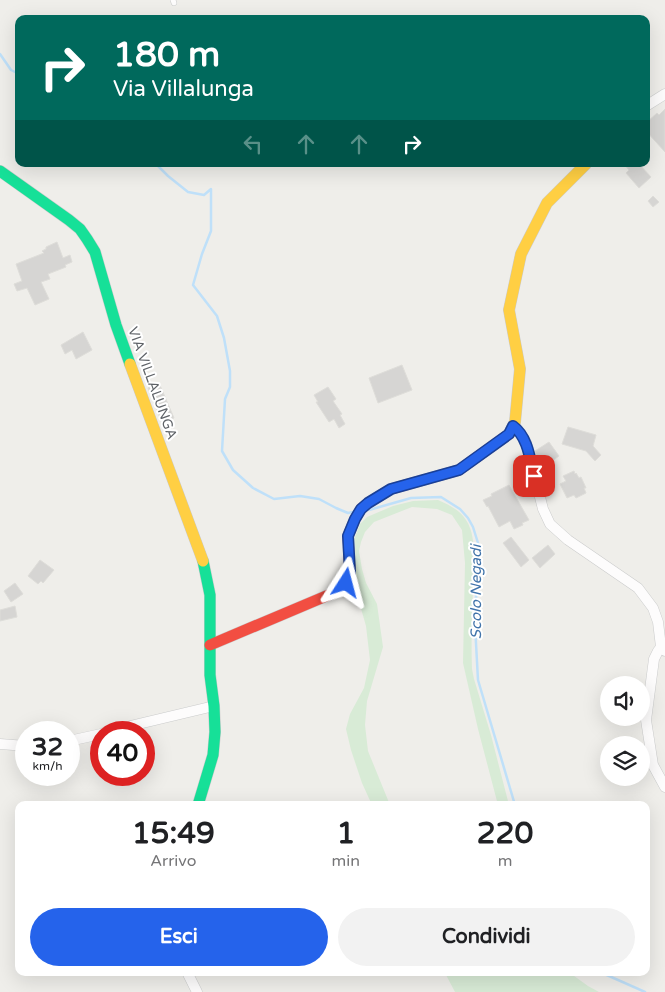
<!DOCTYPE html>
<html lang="it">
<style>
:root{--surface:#fff;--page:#f2f2f2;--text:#202124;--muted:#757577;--accent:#2563eb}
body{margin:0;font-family:"Varela Round",sans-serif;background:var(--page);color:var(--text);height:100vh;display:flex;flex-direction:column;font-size:19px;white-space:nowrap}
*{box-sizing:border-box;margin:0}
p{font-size:16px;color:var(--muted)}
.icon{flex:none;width:28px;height:28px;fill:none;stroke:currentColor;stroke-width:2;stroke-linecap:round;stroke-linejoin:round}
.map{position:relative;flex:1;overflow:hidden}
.drawer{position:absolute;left:15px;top:801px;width:635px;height:175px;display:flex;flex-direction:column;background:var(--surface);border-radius:10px;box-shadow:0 5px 20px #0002}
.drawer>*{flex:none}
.guide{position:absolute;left:15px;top:15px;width:635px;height:152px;border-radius:10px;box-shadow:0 5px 20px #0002;background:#00695c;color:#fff;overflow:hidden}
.tools{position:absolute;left:600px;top:676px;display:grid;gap:10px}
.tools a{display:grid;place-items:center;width:50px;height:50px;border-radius:50%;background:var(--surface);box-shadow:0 5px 20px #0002;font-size:25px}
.speed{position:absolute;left:15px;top:721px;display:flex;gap:10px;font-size:25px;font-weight:700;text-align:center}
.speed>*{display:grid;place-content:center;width:65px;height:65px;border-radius:50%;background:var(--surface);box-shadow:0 5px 20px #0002;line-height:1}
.speed small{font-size:12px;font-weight:400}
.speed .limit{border:8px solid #d22;background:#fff;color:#111}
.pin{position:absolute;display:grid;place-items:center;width:42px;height:42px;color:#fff;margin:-21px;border-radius:10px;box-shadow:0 2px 8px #0006}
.me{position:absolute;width:55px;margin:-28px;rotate:9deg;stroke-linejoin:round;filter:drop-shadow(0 0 4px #0008)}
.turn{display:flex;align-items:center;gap:18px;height:105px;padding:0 15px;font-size:22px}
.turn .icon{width:65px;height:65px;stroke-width:2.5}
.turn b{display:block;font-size:35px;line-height:42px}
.lanes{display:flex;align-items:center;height:48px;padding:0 15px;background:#0003;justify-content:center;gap:25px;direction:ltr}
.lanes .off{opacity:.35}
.eta{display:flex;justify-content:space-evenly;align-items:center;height:85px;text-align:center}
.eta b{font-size:30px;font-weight:800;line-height:35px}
.action{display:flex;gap:10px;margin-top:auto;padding:10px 15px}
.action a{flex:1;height:58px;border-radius:30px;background:var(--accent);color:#fff;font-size:20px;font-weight:800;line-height:58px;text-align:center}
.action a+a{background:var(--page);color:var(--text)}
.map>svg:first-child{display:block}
.green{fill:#d8ebd6}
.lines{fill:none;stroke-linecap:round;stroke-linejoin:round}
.stream{stroke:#bfe0f9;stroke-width:2.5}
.building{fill:#d6d5d3;stroke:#deddd9}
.lane-casing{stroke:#cbcccc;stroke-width:6}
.street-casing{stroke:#cbcccc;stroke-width:11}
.fast-casing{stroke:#cacacb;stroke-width:12}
.slow-casing{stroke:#cacacb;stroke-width:12}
.jam-casing{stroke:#cacacb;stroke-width:12}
.lane{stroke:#fdfcfc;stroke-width:5}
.street{stroke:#fdfcfc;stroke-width:10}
.fast{stroke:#16e098;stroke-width:11}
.slow{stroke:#ffcf43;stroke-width:11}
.jam{stroke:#f24e42;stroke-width:11}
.route-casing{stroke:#184099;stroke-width:12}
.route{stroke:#2563eb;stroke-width:9}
.labels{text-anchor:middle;stroke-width:4;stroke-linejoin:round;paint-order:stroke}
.street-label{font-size:14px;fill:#5f6368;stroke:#fff}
.water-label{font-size:15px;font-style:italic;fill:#4174aa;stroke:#fff}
</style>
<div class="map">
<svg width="665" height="992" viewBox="0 0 665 992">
<rect width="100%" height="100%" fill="#efeeea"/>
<path class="green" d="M438 500C449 505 460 510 466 520 478 538 473 568 473 588 472 615 471 642 472 669L474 679 491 735 509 805H498L478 729 463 663 465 563 462 530 452 515 437 509 412 507 374 522 365 532 361 542 359 551 362 569 366 583 377 604 383 647 367 701 365 725 368 751 390 805H372L362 783 351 750 346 729 350 714 364 688 370 660 366 626 358 598 357 590 359 584 355 572 353 542 360 524 367 517 393 506 413 501Z
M445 973H570L588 986 599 992H455Z"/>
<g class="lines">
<path class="stream" d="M0 54 11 70 19 74
M156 164 168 176 188 192 204 195 211 189V231L202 254 193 285 217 316 224 338 230 371V387L225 399 222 451 233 470 253 488 274 499 300 496 319 499 336 508 348 513 353 512
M369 510 411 498 441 497 460 509 468 518 473 527 478 543 475 625 478 680 515 805
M600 972 645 992"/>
</g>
<path class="building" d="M665 109V152L646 131V123L657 113 659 115Z
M624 164H639L651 177 639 188 626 173 629 170Z
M653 196 659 202 653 207 648 201Z
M57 242 63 258 70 255 72 262 65 265 66 267 48 274 50 279 41 282 49 299 35 305 27 288 17 291 14 284 22 281 16 264 44 253 42 251 46 249V247Z
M83 332 92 350 76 359 72 350 65 354 61 345Z
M402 365 412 390 378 403 369 378Z
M159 383 174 418 162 423 148 388Z
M328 387 336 399 333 401 342 414 340 415 345 424 339 428 334 419 329 422 316 402H318L314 395Z
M568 427 596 435 593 446 601 455 595 461 586 451 562 444Z
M549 442 559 456 544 467 536 455 535 451Z
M574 471 575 474 576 473 579 478 581 477 586 488H584L586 493 576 498 574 495 567 498 560 484 566 481 563 476Z
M509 485 529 520 522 523 523 525 514 529 510 521 499 527 488 506 487 507 483 500 492 496 491 494Z
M511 537 529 560 521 567 503 543Z
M548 545 555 554 540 568 532 558Z
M40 560 54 570 43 583 41 581 38 584 28 576Z
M15 583 23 594 11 602 4 591Z
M15 606 17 617 0 621V610Z"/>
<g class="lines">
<g class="lane-casing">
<path id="lane" d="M173 0 174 3"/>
</g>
<g class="street-casing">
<path id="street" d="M646 106 665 94
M513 426 518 430 526 442 543 509 550 524 568 540 638 588 653 608 658 622 661 647 665 651
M661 647 658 651 654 659 646 720 653 765 665 787
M105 732 214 706
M69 741 101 734
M0 744 26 746
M187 972 197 992"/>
</g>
<g class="fast-casing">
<path id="fast" d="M0 171 69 220 80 229 87 239 95 252 116 325 130 364
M198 805 213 755 215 732 214 706 210 675V595L203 561"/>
</g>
<g class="slow-casing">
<path id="slow" d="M130 364 203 561
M510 432 515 422 520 369 509 310 521 254 547 203 586 164"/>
</g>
<g class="jam-casing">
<path id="jam" d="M210 645 338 591 346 583 350 572 348 536 355 519 361 509 368 503 391 489 459 470 509 434 510 432"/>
</g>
<use href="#lane" class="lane"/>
<use href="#street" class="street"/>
<use href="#fast" class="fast"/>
<use href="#slow" class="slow"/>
<use href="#jam" class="jam"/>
</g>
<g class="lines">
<g class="route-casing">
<path id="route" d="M346 583 350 572 348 536 355 519 361 509 368 503 391 489 459 470 509 434 513 426C528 437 530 459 534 476"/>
</g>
<use href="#route" class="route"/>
</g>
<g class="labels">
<g class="street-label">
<text transform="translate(153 383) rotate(70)" y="5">VIA VILLALUNGA</text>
</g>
<g class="water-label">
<text transform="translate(476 592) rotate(-90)" y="5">Scolo Negadi</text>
</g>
</g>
</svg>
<div class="tools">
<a><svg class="icon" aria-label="sound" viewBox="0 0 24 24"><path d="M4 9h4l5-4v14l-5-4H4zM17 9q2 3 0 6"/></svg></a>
<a><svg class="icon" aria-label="layers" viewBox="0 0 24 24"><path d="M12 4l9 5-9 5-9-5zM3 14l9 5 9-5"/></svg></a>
</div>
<div class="speed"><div>32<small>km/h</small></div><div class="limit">40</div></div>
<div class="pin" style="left:534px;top:476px;background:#d93025"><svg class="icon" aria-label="arrive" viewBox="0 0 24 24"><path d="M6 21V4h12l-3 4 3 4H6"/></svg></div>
<svg class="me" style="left:346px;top:583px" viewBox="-20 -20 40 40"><path d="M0-17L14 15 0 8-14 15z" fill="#2563eb" stroke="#fff" stroke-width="4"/></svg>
<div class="guide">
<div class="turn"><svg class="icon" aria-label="right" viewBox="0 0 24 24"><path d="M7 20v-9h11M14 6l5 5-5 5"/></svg><div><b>180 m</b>Via Villalunga</div></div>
<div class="lanes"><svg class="icon off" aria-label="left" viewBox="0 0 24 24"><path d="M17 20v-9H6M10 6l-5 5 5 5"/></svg><svg class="icon off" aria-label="ahead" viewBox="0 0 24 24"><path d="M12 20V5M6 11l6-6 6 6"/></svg><svg class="icon off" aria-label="ahead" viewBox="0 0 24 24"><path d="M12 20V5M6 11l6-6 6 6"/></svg><svg class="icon" aria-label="right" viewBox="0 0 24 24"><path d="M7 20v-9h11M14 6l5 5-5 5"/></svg></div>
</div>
<section class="drawer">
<div class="eta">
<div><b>15:49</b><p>Arrivo</p></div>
<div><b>1</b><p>min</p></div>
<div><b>220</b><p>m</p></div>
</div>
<div class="action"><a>Esci</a><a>Condividi</a></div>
</section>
</div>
